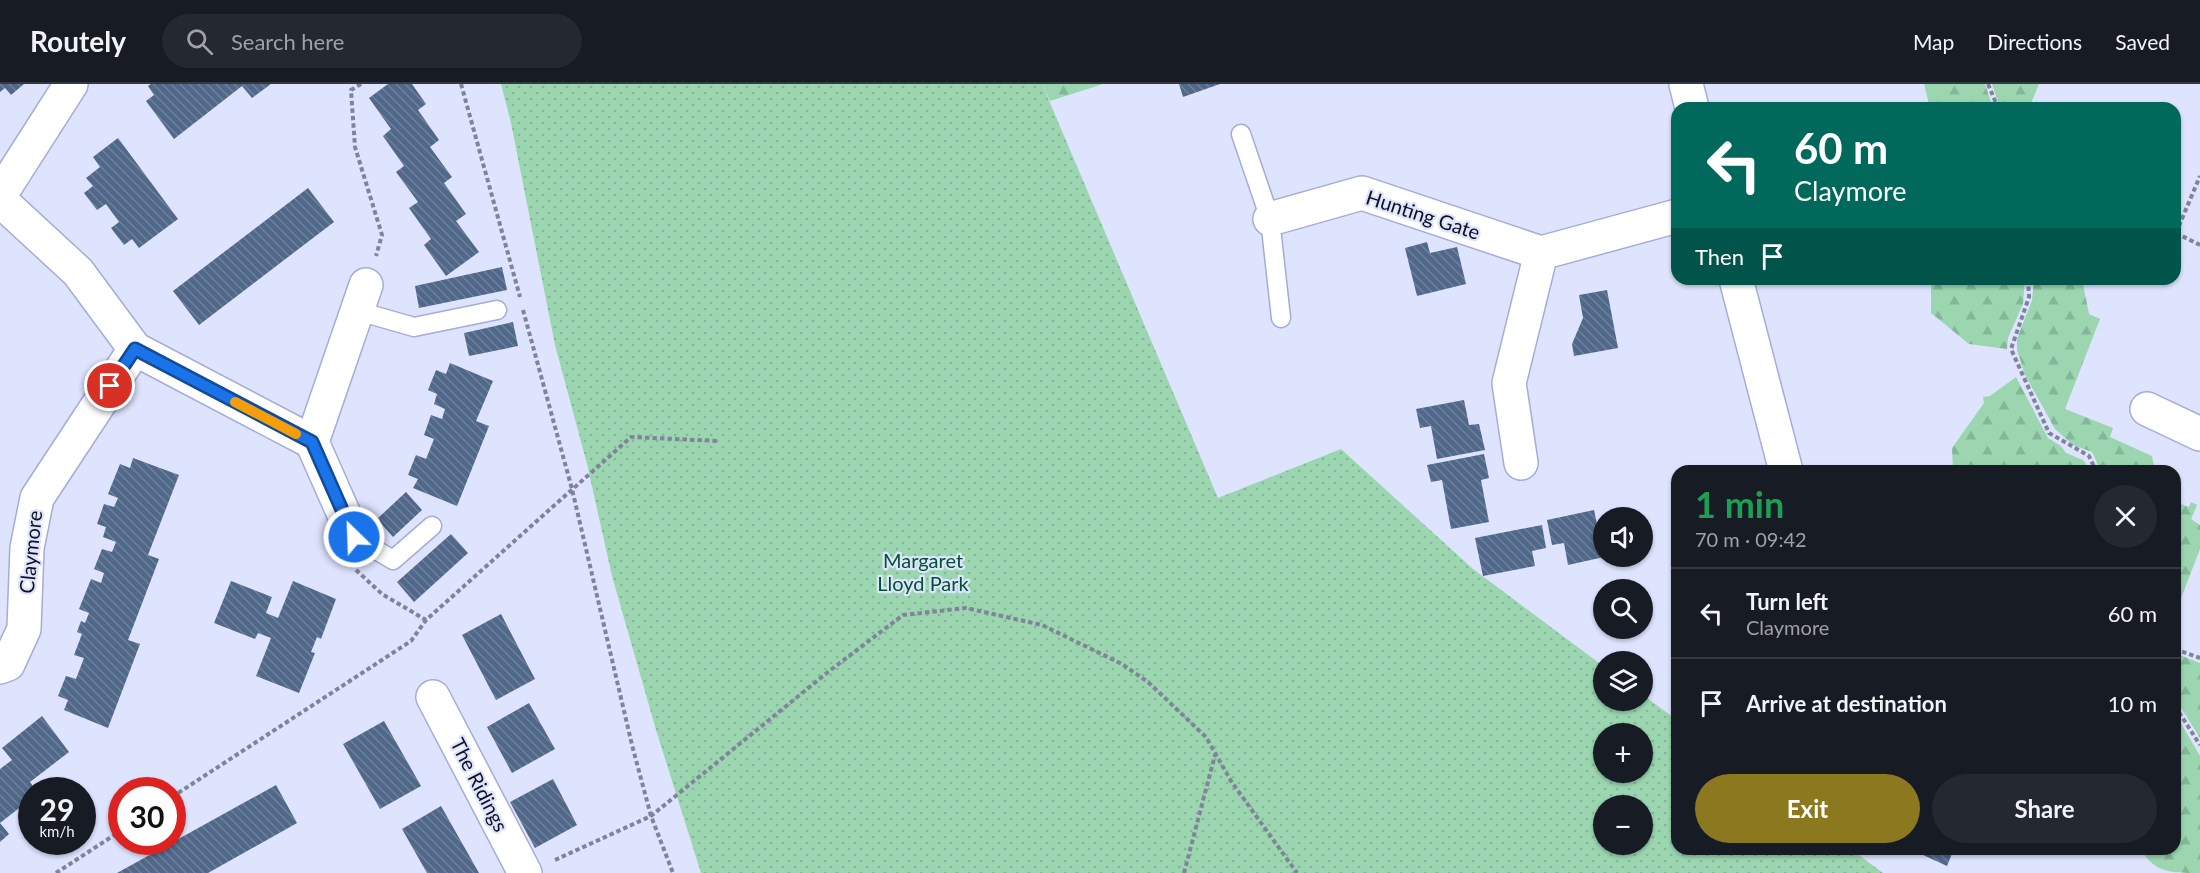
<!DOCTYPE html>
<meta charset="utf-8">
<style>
:root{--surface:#171b24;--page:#242831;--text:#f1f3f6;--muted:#9ea1a6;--line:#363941;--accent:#8c791f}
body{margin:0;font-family:Lato,sans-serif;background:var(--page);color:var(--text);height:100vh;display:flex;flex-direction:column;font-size:22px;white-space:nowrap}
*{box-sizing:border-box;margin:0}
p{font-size:20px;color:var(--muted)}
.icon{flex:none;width:33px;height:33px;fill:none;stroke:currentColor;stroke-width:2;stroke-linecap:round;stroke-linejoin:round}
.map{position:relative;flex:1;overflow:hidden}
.details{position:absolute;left:1671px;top:381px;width:510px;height:390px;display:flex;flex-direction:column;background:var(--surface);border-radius:18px;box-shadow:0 2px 4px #0004}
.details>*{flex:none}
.top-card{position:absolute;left:1671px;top:18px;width:510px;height:183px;border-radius:18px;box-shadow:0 2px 4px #0004;background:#00695c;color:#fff;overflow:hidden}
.buttons{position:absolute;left:1593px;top:423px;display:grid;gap:12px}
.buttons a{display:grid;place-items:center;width:60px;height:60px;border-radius:50%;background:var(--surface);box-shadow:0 2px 4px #0004;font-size:30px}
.speed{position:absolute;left:18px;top:693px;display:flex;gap:12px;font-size:30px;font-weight:700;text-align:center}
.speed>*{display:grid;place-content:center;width:78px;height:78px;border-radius:50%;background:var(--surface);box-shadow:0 2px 4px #0004;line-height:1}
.speed small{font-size:15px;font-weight:400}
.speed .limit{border:9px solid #d22;background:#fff;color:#111}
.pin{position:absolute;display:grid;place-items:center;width:51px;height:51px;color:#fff;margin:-26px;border:3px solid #fff;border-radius:50%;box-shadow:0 2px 6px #0007}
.me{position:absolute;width:66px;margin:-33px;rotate:336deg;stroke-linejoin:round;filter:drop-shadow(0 0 4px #0008)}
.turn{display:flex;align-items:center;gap:21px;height:126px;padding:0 24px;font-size:27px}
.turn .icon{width:78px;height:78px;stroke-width:2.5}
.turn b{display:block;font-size:42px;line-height:51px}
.then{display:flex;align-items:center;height:57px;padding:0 24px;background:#0003;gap:12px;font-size:22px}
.round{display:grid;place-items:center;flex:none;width:63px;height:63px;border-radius:32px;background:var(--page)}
.overview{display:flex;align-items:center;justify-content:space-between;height:102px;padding:0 24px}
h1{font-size:36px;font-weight:700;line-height:45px;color:#1e9e55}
.cta{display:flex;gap:12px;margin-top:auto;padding:12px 24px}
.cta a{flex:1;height:69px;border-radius:36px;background:var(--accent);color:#fff;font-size:24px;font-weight:700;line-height:69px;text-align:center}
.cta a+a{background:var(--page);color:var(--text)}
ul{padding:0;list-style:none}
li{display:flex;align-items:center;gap:18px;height:90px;padding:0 24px;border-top:2px solid var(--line)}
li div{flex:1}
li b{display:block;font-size:22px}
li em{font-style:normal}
header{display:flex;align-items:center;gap:36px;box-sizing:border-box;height:84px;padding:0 30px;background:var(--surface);border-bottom:2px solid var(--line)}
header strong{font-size:28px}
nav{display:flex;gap:33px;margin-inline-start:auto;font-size:21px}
.search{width:420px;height:54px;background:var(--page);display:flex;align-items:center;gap:15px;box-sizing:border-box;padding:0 21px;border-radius:33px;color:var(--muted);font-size:22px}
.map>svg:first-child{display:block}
.forest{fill:url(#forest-firs)}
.park{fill:url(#park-dots);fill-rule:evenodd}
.building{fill:url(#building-back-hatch)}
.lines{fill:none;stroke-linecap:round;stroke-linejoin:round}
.service-casing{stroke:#a5acd7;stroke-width:21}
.minor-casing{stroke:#a5acd7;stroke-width:36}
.path{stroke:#808499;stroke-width:4;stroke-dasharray:4.5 3;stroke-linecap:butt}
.service{stroke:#fff;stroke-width:18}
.minor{stroke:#fff;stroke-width:33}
.route-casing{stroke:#114b97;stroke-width:15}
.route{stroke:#1a73e8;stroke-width:10}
.slow{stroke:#f59e0b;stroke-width:10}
.labels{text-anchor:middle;stroke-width:4.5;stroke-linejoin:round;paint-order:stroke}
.street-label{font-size:20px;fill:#0f111f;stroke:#dee3fe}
.park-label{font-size:20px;fill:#005330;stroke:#dee3fe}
</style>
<header>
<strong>Routely</strong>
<div class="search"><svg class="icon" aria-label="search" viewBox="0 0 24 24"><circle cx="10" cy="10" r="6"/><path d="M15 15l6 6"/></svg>Search here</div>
<nav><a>Map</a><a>Directions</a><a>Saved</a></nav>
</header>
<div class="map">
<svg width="2200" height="789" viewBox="0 0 2200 789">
<defs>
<pattern id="forest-firs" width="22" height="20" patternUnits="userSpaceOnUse" patternTransform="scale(1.5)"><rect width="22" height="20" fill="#9bd6b1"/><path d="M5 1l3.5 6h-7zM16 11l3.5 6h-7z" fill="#84b798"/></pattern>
<pattern id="park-dots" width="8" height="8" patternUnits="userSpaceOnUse" patternTransform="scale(1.5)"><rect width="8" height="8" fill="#9bd6b1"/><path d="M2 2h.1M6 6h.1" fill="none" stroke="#84b798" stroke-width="1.8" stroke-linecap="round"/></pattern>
<pattern id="building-back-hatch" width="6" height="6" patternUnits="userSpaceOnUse" patternTransform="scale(1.5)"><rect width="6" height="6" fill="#50688a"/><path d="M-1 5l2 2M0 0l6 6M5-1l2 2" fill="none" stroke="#6f8099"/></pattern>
</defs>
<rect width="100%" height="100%" fill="#dee3fe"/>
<path class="forest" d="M1042 0H1103L1050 17Z
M1924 0H1985L1993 24H1930Z
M1992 0H2039L2029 24H2000Z
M1931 195H2025L2023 220 2008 254 2007 265 1969 260 1931 229Z
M2034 195H2082L2089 230 2100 235 2065 325 2113 344 2110 353 2152 372 2155 387H2101L2092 368 2073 361 2055 345 2025 291 2017 266V255L2032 216Z
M2016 293 2048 354 2061 362 2066 369 2083 376 2091 387H1953L1952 364 1984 319 1983 313 1990 312Z
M2175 418 2189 423 2191 418 2197 421 2191 435 2200 441V465L2175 530Z
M2175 569 2200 579V654L2175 614Z
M2175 629 2200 672V789C2169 789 2156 789 2140 765H2175Z"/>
<path class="park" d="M501 0H1042L1218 414 1341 365 1473 485 1603 582 1604 616H1642L1643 611 1677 636V765H1851L1883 789H701L656 646 612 492 587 380 555 261 511 39ZM1604 650H1642V688H1604ZM1604 722H1642V760H1604Z"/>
<path class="building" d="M0 0H24L11 11 5 4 0 8Z
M151 0H271L252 14 242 2 174 55 146 17 154 11 148 2Z
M388 0H412L426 20 418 26 439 56 430 63 452 93 444 99 466 130 456 137 479 168 446 192 424 161 431 155 409 124 418 118 396 88 404 82 383 52 391 45 369 14Z
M1179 0H1220L1183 13Z
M118 54 178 135 139 164 132 155 124 161 111 144 119 138 106 120 97 126 84 109 93 102 86 94 100 83 93 73Z
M308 104 334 138 199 241 173 207Z
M1427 158 1430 169 1457 163 1466 200 1417 212 1405 164Z
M502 183 507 206 419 224 415 202Z
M1607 206 1618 264 1574 272 1572 260 1583 234 1579 211Z
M513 238 518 262 469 272 464 249Z
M450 279 493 297 476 337 489 342 457 422 413 404 418 395 408 391 416 371 426 375 434 355 424 351 431 331 442 335 445 325 434 320 437 310 428 306 436 286 446 290Z
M1464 316 1469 341 1479 340 1485 366 1437 375 1431 342 1420 344 1416 325Z
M1484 370 1489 394 1481 396 1489 438 1451 445 1442 396 1431 398 1427 381Z
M133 374 179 391 148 471 159 475 128 556 140 560 108 644 64 626 68 616 58 612 66 592 76 595 84 574 74 571 82 550 77 548 81 537 85 539 89 529 79 525 91 495 101 499 104 489 94 485 102 465 112 468 116 458 103 453 106 443 97 440 104 420 114 423 118 414 108 410 120 380 130 384Z
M406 408 422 426 393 453 377 435Z
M1594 426 1604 473 1568 481 1564 459 1552 461 1547 436Z
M1542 441 1546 464 1532 467 1535 482 1483 492 1475 454Z
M451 450 468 469 414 518 397 498Z
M231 497 272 513 266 529 278 534 293 497 336 515 321 555 317 553 311 568 315 569 299 609 256 592 271 554 258 549 255 555 214 539Z
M501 530 535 595 496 616 462 551Z
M529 619 555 665 512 689 487 643Z
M42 632 69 668 30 698 36 706H32V714L0 739 9 750 0 758V685L12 676 2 664Z
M384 637 421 702 380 725 343 660Z
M553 695 577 741 535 764 510 718Z
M276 701 297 739 208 789H117Z
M441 722 479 789H427L402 745Z
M1910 765H1954L1947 782Z"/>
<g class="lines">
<g class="service-casing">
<path id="service" d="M1241 50 1270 135 1281 234
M358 227 414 243 497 226
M354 453 393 476 432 442"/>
</g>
<g class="minor-casing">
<path id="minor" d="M1686 0 1692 24
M0 111 71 0
M0 116 78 188 135 265 312 358
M1270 135 1362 109 1541 169
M1736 195 1786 387
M2147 325 2200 350
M1521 379 1509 299 1541 169 1677 132
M354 453 312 358 366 201
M0 583 8 580 24 545 27 464 37 414 135 265
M433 613 525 789"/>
</g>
<path class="path" d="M361 0 351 6 355 63 382 151 376 172
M461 0 520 213
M1988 0 1998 24
M2176 149 2200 92
M2176 149 2200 161
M2028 195 2029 213 2011 265 2049 349 2089 372 2096 387
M523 226 572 405 632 661 651 732 673 789
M356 486 382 510 426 536
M2175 565 2200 574
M2175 622 2200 661
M172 713 411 557 426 536 631 353 719 357
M555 776 651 732 828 588 903 531 966 524 1042 541 1122 580 1148 598 1206 653 1231 697 1297 789
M56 789 122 746
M1184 789 1215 671"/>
<use href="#service" class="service"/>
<use href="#minor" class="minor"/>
</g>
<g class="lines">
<g class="route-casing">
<path id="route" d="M110 302 135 265 312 358 354 453"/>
</g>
<use href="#route" class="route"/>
<path class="slow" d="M235 318 296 350"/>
</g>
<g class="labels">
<g class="street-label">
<text transform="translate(1423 131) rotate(18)" y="7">Hunting Gate</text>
<text transform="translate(31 468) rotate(-84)" y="7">Claymore</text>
<text transform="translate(479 701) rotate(63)" y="7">The Ridings</text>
</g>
<g class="park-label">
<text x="923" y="484">Margaret<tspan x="923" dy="23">Lloyd Park</tspan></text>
</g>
</g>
</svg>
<div class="buttons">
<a><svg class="icon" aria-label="sound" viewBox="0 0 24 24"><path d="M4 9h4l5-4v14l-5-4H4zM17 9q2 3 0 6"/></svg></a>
<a><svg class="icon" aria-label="search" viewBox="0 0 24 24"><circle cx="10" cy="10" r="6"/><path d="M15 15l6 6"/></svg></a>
<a><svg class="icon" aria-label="layers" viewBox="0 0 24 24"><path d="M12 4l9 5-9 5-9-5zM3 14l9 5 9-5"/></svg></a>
<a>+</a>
<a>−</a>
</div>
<div class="speed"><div>29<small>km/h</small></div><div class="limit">30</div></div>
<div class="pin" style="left:110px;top:302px;background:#d93025"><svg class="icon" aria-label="arrive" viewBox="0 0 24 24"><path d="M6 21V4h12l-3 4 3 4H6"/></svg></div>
<svg class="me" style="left:354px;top:453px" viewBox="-20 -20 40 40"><circle r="17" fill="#1a73e8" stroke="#fff" stroke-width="3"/><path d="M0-11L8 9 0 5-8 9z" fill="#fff"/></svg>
<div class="top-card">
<div class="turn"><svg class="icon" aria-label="left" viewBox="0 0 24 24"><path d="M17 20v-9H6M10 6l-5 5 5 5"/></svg><div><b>60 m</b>Claymore</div></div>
<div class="then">Then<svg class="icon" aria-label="arrive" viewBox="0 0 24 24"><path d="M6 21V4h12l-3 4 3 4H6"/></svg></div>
</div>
<section class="details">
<div class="overview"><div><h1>1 min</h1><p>70 m · 09:42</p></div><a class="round"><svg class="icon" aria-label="close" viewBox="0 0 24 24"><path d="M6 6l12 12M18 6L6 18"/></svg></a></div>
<ul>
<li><svg class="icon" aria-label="left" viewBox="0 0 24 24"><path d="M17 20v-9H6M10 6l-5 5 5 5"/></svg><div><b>Turn left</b><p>Claymore</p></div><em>60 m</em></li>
<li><svg class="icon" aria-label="arrive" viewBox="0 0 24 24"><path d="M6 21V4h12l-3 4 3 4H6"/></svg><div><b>Arrive at destination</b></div><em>10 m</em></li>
</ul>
<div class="cta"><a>Exit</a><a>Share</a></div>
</section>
</div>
